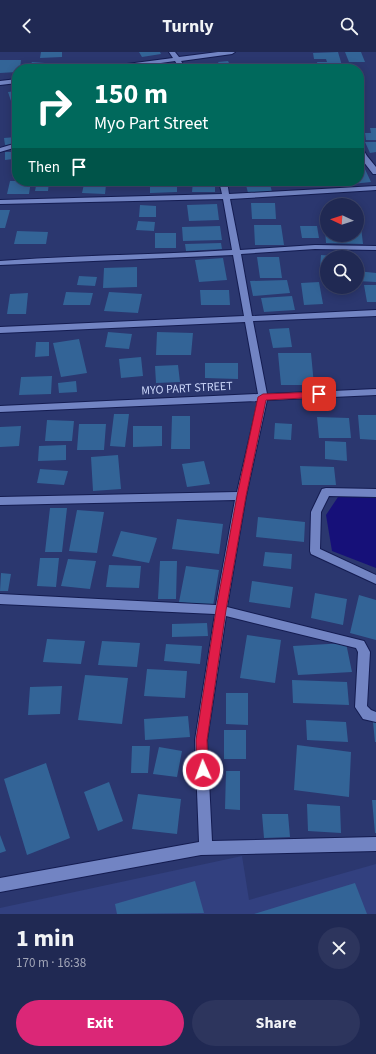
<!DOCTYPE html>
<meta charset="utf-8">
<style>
:root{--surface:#202953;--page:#2d355d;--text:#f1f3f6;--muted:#a2a6b8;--line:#3d456a;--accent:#db2777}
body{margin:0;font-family:"Source Sans 3",sans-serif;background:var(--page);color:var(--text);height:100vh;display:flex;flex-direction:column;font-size:15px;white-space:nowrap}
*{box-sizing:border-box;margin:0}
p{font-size:13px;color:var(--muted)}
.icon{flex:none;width:22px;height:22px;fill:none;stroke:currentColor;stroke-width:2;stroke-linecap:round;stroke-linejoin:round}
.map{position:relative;height:862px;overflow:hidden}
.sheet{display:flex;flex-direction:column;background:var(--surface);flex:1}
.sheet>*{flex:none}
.guide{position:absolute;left:12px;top:12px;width:352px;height:122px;border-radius:16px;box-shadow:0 2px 10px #0003,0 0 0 1px var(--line);background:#00695c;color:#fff;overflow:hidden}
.needle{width:26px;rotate:274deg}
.buttons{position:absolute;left:320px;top:146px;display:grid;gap:8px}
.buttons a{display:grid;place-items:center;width:44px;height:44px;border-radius:50%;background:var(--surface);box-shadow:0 2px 10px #0003,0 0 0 1px var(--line);font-size:20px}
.pin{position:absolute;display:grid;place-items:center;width:34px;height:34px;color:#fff;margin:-17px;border-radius:8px;box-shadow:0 2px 6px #0006}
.me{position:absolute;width:44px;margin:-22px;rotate:358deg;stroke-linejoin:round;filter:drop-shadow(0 0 3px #0008)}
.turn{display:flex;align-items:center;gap:14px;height:84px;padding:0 16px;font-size:18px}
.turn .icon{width:52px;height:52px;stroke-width:2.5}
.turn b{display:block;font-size:28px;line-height:34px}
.then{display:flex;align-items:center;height:38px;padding:0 16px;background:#0003;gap:8px;font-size:15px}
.round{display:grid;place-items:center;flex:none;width:42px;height:42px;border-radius:21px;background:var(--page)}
.overview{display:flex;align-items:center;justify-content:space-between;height:68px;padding:0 16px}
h1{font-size:24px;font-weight:700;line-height:30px}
.primary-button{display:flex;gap:8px;margin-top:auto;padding:8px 16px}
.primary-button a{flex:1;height:46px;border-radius:24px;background:var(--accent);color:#fff;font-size:16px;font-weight:700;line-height:46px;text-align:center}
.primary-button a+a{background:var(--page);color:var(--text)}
header{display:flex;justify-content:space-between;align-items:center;height:52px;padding:0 16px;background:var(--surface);font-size:18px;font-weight:700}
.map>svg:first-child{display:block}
.built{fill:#32407f}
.water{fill:#161079}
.building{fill:#336497}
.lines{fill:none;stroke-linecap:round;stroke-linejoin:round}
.minor-casing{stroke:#141c51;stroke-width:2}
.minor{fill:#7284c3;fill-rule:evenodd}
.route{fill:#e11d48;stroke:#92132f}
.labels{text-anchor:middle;stroke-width:4;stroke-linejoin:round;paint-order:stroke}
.street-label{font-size:12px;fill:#ccd7fa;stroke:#2b376f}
</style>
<header><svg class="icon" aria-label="back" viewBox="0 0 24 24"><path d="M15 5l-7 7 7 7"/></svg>Turnly<svg class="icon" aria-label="search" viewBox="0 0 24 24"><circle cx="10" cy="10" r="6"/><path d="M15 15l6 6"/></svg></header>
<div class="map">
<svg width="376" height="862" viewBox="0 0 376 862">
<rect width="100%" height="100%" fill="#2b376f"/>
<path class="built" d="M242 804 249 848 376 812V862H0V856Z"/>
<path class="water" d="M340 442 376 446V516L332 499 326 463Z"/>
<path class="building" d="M41 0H62V5L40 6Z
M139 0H160L161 2 142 5Z
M338 0 343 17H319L317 10H327L326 7H314L313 1Z
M345 0H361L365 10H349Z
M0 8H21L20 17H17V20L0 21Z
M228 9 232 17H222L218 10Z
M32 10 58 12 55 17H28Z
M17 39V48L11 49 8 40Z
M370 76H376V88H366L365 81H371Z
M16 85 17 92 5 93 4 86Z
M365 90H376V100L370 101Z
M5 100H14L13 107 5 108Z
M364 115 371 130 352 132 351 129H359V116Z
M10 129H31L29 142H7Z
M37 129H49L48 139H35Z
M150 129H177V140L150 141Z
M193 129H215V140H192Z
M234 129H244V135H234Z
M276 129H298V133L276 132Z
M316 129H333L335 133 319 135Z
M84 132 106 133 105 142 82 141Z
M270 132 272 140 248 141 246 133Z
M251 151H275L276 167H252Z
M217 152 219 168 189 169 187 153Z
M140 153 156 154V165H139Z
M0 158H10L5 176H0Z
M324 165H327V183H357V166H360L363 192 326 191Z
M138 169 155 170 154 179 136 178Z
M254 173H281L284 193H255Z
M220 174 222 188 183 189 182 175Z
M300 174H317L319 186H302Z
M17 179 48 180 46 192H14Z
M155 181H176V196H155Z
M221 191 222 197 186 199 185 192Z
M321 203 334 204 327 205V216H320Z
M257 205H279L282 226H260Z
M223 206 227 228 199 230 195 208Z
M137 215V235L103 236 104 216Z
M357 219 376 221V230L357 229Z
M79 224 97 225 95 234 77 233Z
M287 228 290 241 253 244 250 229Z
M319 230 323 252 304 253 301 231Z
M364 233H376V250H367Z
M200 238H229L230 253H201Z
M66 240 93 241 90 253H63Z
M109 240 142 242 138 261 104 259Z
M28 241 26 262H7L10 242Z
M292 244 295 258 264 260 261 246Z
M289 276 292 295 273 296 269 277Z
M108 280 132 282 129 297 105 295Z
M157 280 193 281 191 303H156Z
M79 287 87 321 61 325 53 291Z
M36 290H49V304L35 305Z
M278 301H311L314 333H281Z
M141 305 143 324 121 326 119 307Z
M205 311H238V327L205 326Z
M178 313 180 330 156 331 155 314Z
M52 324 51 342 19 343 21 325Z
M76 329 77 340 59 341 58 331Z
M114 362H129L125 395 110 394Z
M358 363H376V388L360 387Z
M172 364H190V397H171Z
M317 365 349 366 351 386H319Z
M47 368 74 369 72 389H45Z
M275 371 292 372 291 388 274 387Z
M79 372H106L104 398H77Z
M21 374 19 394 0 395V375Z
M133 374H162V394L133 395Z
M325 389 346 390 347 409 325 407Z
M66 393V408L38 409 39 394Z
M118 403 121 437 93 439 91 405Z
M204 409 210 432 187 435 182 412Z
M300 414 334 415 336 433H302Z
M40 417 68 419 64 433 37 431Z
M50 456H67L62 500H45Z
M77 458 104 460 97 501 69 499Z
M258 465 305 470 304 490 256 485Z
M177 467 223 472 219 502 172 497Z
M121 479 157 486 149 511 112 504Z
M265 500 292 502 291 517 263 514Z
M40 506H59L56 535 37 534Z
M68 507 96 509 90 537 61 534Z
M160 509H177L176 547H158Z
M109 513 141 514 139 536 106 535Z
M186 514 219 518 213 554 179 550Z
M1 521 11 522 8 539H0Z
M252 529 293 535 290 556 249 550Z
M315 541 347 547 343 573 311 566Z
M359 543 376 548V588L350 581Z
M207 571 208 584 172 585V572Z
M247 583 281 588 275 631 240 626Z
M47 587 85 589 81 612 43 610Z
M102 589 140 591 137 615 98 613Z
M346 591 352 620 298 623 293 594Z
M166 592 202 594 200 612 164 609Z
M147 617 187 619 185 646 144 644Z
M85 623 128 626 122 672 78 668Z
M292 628 347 630 349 653 293 651Z
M62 634 60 662 28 663 30 635Z
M226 641H248V673L226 672Z
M188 664 190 685 145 688 144 667Z
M306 668 346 670 348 690 307 688Z
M373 670H376V690H375Z
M224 678H246V707H224Z
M297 693 351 700 349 745 294 738Z
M132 694H150L148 721H131Z
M159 695 182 699 177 725 153 722Z
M46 711 70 786 27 803 4 727Z
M226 719H240V758L225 757Z
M109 730 123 769 98 779 84 740Z
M138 742 181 747 177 782 132 777Z
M372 748H376V781H375Z
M307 752 340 754 341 781 308 779Z
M262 762H288L290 785 264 786Z
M0 783 6 799 0 801Z
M195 829 204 861 117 862 115 852Z
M355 831 367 862H254Z"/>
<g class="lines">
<g class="minor-casing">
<path id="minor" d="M169 0H175L179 5 218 0H235L232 2 181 9 186 17H180L175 9 118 17H101L104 15 173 6Z
M17 27V31L0 33V29Z
M17 91V95L0 100V96Z
M359 93 361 94 367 104 376 115V122H373L360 105Z
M219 129H227L229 142 376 134V138L230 147 240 198 315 193 376 194V198L315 197 241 202 252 264 376 258V264L253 269 267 342 376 337V343L267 348 246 444 227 555 364 589 370 600 367 654 371 658 376 660V670L363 667 355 655 358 600 356 596 226 564 207 688 212 789 376 785V799L201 803 0 840V826L199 790 195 688 215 562 0 552V542L216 553 235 448 0 453V445L237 440 258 349 0 360V354L258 342 245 270 0 281V275L244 264 233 203 0 213V209C77 203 155 203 232 198L223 147 0 152V148L222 142Z
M326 436 376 437V445L329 444 321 460 320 497 376 523V532L311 502 310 499 311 460 322 437Z"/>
</g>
<use href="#minor" class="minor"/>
</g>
<path class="route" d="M319 340H322L324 342 322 345 266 348 246 444 226 558 207 688 208 718 207 722 203 724 199 722 197 718 196 688 216 558 237 444 258 345 263 342Z"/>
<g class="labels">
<g class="street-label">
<text transform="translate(187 336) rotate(-3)" y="4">MYO PART STREET</text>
</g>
</g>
</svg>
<div class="buttons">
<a><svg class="needle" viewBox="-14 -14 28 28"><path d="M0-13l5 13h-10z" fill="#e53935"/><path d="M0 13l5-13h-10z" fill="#a2a6b8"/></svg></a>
<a><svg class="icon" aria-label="search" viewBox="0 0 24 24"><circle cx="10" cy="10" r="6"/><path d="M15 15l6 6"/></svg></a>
</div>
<div class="pin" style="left:319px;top:342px;background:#d93025"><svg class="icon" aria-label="arrive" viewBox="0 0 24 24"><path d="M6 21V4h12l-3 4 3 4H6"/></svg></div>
<svg class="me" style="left:203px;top:718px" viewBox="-20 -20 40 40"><circle r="17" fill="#e11d48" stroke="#fff" stroke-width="3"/><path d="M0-11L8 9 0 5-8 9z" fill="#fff"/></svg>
<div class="guide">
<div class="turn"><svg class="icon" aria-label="right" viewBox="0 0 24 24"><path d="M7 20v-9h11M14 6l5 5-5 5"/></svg><div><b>150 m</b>Myo Part Street</div></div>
<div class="then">Then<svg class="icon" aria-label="arrive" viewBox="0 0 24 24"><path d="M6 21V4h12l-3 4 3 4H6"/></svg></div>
</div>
</div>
<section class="sheet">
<div class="overview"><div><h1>1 min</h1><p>170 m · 16:38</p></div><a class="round"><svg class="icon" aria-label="close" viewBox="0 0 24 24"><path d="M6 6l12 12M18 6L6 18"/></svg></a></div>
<div class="primary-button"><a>Exit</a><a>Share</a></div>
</section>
